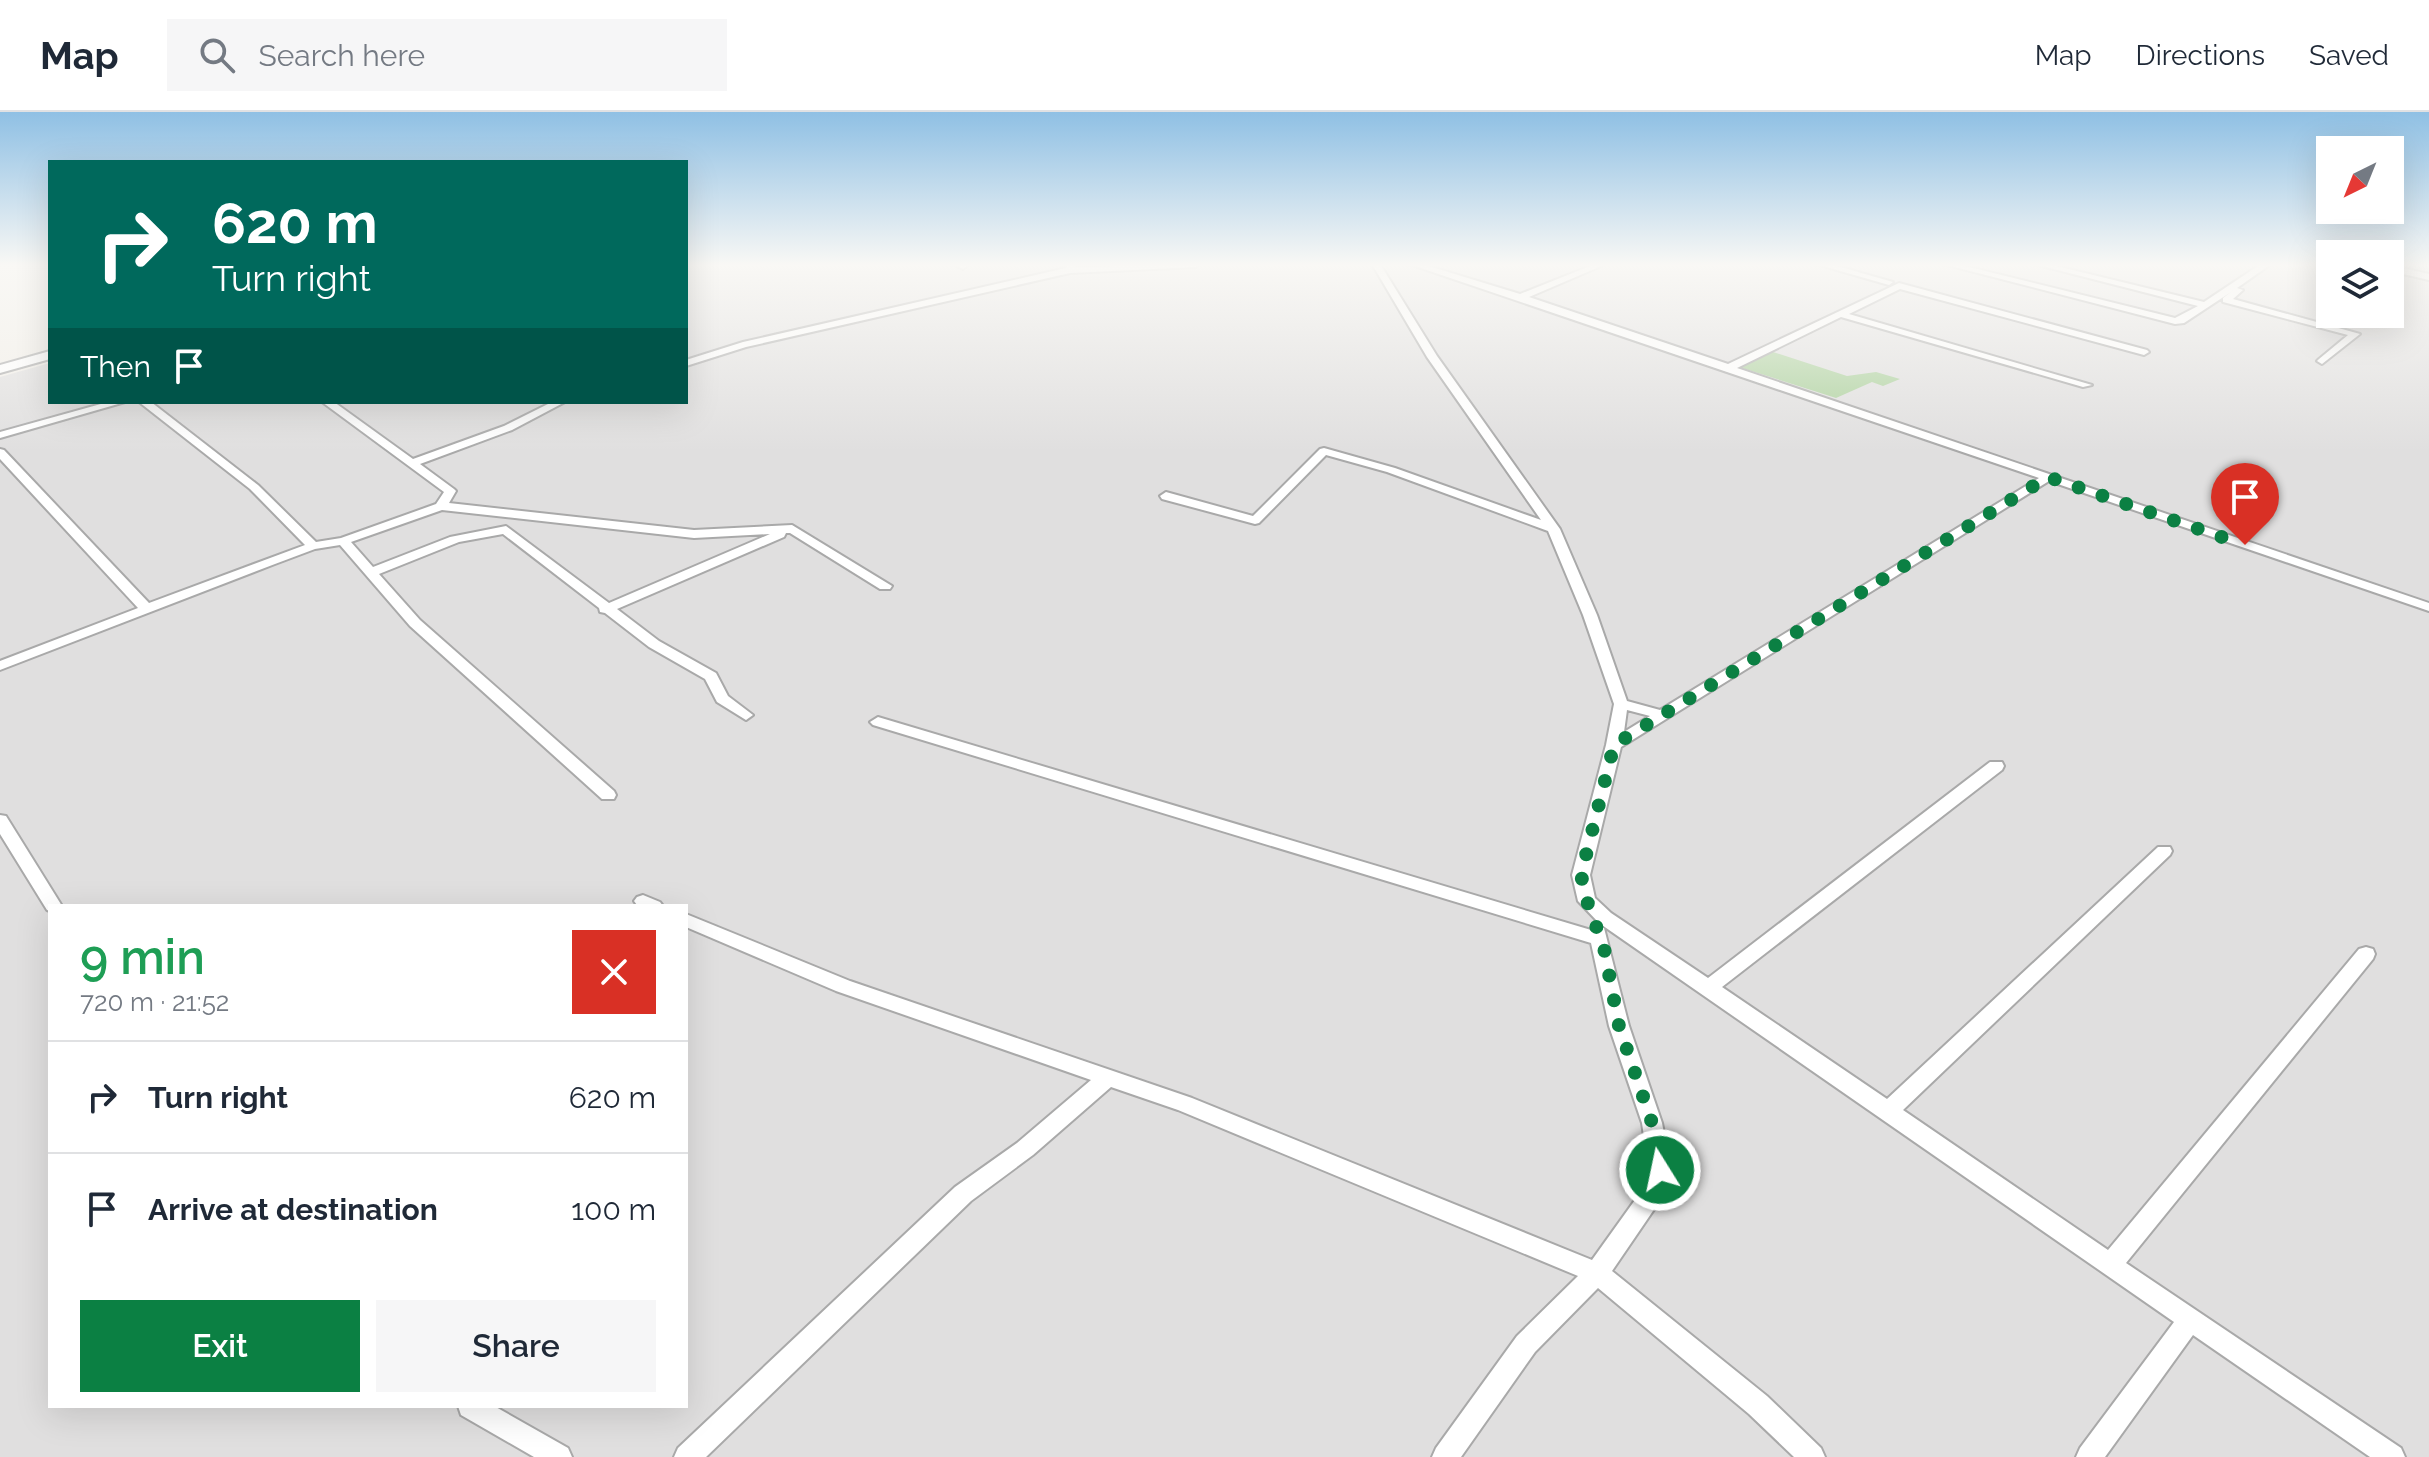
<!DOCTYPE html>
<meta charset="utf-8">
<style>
:root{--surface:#fff;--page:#f6f6f7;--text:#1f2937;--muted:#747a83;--line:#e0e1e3;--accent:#0b8043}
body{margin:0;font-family:Raleway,sans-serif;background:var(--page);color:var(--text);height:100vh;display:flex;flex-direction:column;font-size:30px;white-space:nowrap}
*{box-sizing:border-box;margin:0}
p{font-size:26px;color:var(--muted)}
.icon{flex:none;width:44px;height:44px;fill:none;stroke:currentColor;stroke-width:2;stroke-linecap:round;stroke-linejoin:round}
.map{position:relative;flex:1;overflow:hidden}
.drawer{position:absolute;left:48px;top:792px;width:640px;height:504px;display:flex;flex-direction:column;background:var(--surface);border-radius:0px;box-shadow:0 8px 32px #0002}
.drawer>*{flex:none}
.banner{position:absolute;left:48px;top:48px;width:640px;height:244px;border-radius:0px;box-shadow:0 8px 32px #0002;background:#00695c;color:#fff;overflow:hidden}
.needle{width:52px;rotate:223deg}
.controls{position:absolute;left:2316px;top:24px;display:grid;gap:16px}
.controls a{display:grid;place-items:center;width:88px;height:88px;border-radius:0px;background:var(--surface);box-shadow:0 8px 32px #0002;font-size:40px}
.pin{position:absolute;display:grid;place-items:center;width:68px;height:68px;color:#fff;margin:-82px -34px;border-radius:50% 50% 50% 0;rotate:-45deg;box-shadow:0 0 8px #0007}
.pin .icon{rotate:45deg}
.me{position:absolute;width:88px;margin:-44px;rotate:350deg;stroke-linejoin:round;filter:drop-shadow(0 0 6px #0008)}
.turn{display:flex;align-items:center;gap:28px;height:168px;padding:0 32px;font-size:36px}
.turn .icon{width:104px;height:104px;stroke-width:2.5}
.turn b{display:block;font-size:56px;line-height:68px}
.then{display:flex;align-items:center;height:76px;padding:0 32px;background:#0003;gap:16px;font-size:30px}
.round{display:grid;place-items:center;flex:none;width:84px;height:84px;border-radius:0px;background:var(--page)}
.overview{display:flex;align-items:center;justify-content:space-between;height:136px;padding:0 32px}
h1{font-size:48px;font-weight:600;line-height:60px;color:#1e9e55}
.button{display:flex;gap:16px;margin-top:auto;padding:16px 32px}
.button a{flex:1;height:92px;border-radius:0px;background:var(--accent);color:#fff;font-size:32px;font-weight:600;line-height:92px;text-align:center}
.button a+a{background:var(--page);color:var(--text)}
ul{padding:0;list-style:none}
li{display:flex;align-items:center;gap:24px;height:112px;padding:0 32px;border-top:2px solid var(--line)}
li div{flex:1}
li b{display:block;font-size:30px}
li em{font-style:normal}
header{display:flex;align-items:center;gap:48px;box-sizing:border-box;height:112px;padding:0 40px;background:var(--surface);border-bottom:2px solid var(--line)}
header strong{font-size:38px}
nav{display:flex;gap:44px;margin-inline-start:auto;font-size:28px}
.search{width:560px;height:72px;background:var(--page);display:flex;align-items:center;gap:20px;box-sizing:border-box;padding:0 28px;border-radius:0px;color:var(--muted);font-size:30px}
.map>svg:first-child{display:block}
.residential{fill:#e0dfdf;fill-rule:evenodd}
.forest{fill:#add19e}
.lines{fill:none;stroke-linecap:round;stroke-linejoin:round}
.minor-casing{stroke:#a9a9a9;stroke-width:4}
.tertiary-casing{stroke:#a9a9a9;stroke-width:4}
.minor{fill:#fff;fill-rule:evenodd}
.tertiary{fill:#fff;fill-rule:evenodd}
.route{stroke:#0b8043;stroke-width:14;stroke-dasharray:0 25.2}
</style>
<header>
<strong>Map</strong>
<div class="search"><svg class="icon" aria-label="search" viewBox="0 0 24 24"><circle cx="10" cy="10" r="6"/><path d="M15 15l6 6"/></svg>Search here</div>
<nav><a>Map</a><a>Directions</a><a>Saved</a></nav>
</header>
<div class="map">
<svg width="2429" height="1345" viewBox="0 0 2429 1345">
<rect width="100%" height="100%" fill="#f2efe9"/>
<path class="residential" d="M686 152H2330V202H2390V152H2429V1345H0V265L50 251V290H686ZM50 794H686V1294H50Z"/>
<path class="forest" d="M1770 239 1847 264 1876 260 1900 267 1883 274 1872 270 1836 286 1739 255Z"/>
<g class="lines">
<g class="minor-casing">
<path id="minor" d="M953 152H965L967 154 963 157Z
M1068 152H1076L1075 155 1200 152 1196 155 1070 161 746 235 686 254V248L743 230 1066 156Z
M1372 152H1380L1437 244 1560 417 1597 503 1627 589 1660 598 2039 366 1409 152H1422L1520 182 1595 152H1606L1529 185 1728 252 1899 171 2147 238 2149 240 2144 243 1900 177 1849 202 2092 273 2083 275 1841 205 1737 256 2429 491V499L2049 369 1621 635 1590 763 1595 786 1611 801 1708 866 1990 650H2002L2004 654 2002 658 1722 875 1887 987 2158 735H2170L2172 739 2170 743 1903 998 2108 1138 2359 837 2366 835 2373 837 2375 842 2373 847 2126 1151 2401 1336 2405 1345H2370L2193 1223 2105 1345H2076L2080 1336 2174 1210 1599 811 1578 789 1572 763 1606 633 1614 592 1583 503 1548 419 1387 360 1326 343 1259 411 1255 412 1162 387 1160 384 1166 380 1253 404 1320 337 1324 336 1395 356 1541 408 1427 245ZM1627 598 1650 604 1624 620Z
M1816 152H1830L1893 170 1889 173Z
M1943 152H1957L2175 206 2198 194 2034 152H2048L2204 190 2261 152H2271L2237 176 2243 178 2233 187 2360 222 2322 252 2317 249 2319 247 2348 223 2223 190V186L2231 180 2184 211 2175 212Z
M2390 153 2429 162V168L2390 159Z
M108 290H125L0 326V320Z
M139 290H151L258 373 316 430 341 426 436 392 444 380 322 290H334L413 347 504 314 552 290H565L512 318 420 352 454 377 456 379 449 391 694 418 792 413 892 474 890 477H880L790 421H786L784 425 617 497 659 529 716 561 728 584 753 603 746 608 717 590 705 567 649 535 605 501 600 500 599 496 503 422 459 430 379 462 420 508 614 679 616 683 614 687H602L410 514 340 433 315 437 275 452 0 558V549L138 496 0 347V337L4 338 149 491 305 433 250 377ZM442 398 694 426 770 422 609 491 506 414 450 425 373 455 351 430Z
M878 605 1591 818 1598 814 1604 816 1629 914 1662 1011 1671 1058 1657 1093 1612 1159 1767 1284 1821 1336 1825 1345H1794L1749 1302 1598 1176 1535 1240 1461 1345H1432L1436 1336 1517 1224 1578 1164 1178 998 1111 975 1033 1043 971 1089 706 1345H674L678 1336 955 1075 1017 1031 1091 968 836 879 686 815V802L850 869 1192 986 1592 1148 1640 1081 1649 1058 1642 1011 1609 914 1591 831 873 613 870 610Z
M0 703 6 704 62 794H50V799L47 798 0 722Z
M643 783 660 790 663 794 637 793 634 789 637 785Z
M458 1294H494L568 1336 572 1345H534L461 1303Z"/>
</g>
<g class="tertiary-casing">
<path id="tertiary" d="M50 239V247L0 261V253Z"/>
</g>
<use href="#minor" class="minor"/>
<use href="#tertiary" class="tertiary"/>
</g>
<linearGradient id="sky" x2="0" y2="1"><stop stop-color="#8fc0e4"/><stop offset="0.45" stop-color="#f9f8f5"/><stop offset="1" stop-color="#f9f8f5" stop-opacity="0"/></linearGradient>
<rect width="2429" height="340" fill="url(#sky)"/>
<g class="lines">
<path class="route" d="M1660 1058 1652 1011 1619 914 1604 836 1587 789 1581 763 1614 633 2048 365 2245 433"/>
</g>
</svg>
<div class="controls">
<a><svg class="needle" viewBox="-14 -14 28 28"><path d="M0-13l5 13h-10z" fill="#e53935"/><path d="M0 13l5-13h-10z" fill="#747a83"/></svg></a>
<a><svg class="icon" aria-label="layers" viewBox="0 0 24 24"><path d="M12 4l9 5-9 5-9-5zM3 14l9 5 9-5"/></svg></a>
</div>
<div class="pin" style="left:2245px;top:433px;background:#d93025"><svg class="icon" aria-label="arrive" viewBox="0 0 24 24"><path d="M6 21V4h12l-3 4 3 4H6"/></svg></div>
<svg class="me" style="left:1660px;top:1058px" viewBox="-20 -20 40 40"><circle r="17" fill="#0b8043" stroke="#fff" stroke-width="3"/><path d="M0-11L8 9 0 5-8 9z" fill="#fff"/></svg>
<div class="banner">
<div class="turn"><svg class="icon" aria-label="right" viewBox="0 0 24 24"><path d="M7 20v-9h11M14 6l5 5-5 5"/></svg><div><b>620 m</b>Turn right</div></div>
<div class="then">Then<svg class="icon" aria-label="arrive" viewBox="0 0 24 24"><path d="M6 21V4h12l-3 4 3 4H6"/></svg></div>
</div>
<section class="drawer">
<div class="overview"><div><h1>9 min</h1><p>720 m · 21:52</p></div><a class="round" style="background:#d93025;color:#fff"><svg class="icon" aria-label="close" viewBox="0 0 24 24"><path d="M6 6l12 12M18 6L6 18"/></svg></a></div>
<ul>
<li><svg class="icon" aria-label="right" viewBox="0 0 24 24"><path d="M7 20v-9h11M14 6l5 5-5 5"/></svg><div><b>Turn right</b></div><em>620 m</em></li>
<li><svg class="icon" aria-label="arrive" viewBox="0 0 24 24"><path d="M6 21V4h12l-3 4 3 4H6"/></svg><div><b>Arrive at destination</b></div><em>100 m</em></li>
</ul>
<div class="button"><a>Exit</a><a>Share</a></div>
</section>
</div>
